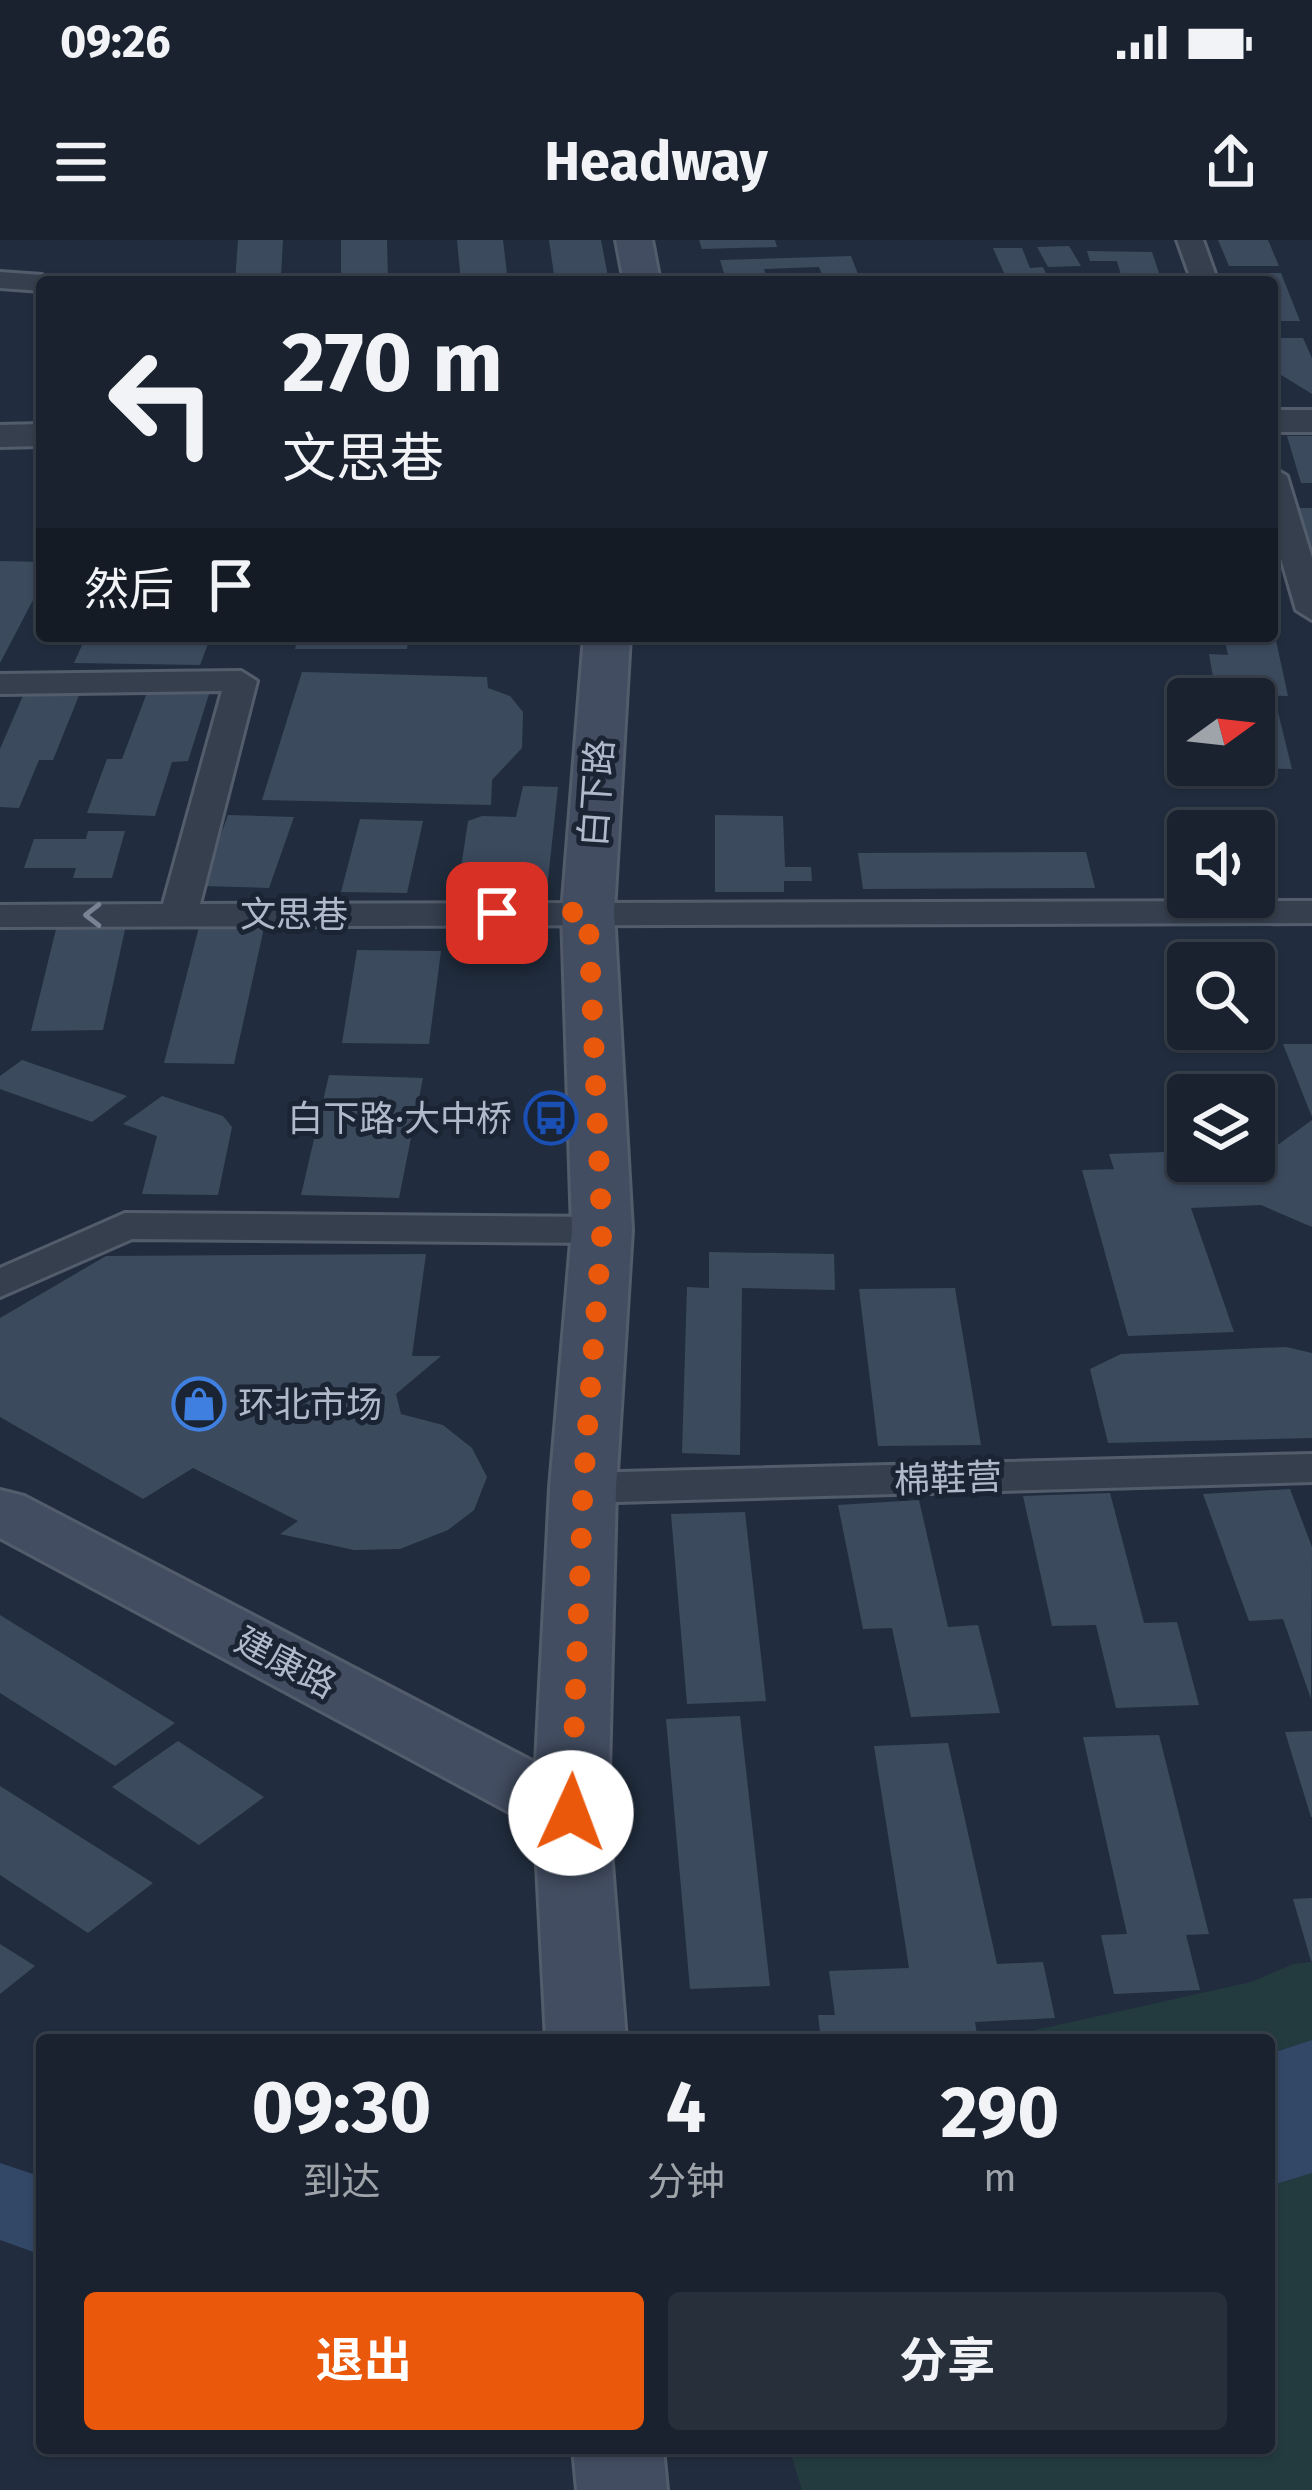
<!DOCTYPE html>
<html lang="zh">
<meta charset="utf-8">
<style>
:root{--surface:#19222e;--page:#262f3a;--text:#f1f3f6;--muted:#9fa4aa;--line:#373f4a;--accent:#ea580c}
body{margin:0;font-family:"Fira Sans","Noto Sans SC",sans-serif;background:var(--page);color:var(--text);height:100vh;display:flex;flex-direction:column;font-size:45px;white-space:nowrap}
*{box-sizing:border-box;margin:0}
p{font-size:39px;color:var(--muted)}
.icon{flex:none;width:66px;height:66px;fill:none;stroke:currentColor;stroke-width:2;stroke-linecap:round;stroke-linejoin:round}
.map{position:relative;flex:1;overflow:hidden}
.details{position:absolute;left:36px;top:1794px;width:1239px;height:420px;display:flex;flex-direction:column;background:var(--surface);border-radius:12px;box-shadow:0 3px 9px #0004,0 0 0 3px var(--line)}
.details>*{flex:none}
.hud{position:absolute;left:36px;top:36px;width:1242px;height:366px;border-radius:12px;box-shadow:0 3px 9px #0004,0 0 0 3px var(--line);background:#19222e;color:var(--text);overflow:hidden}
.needle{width:78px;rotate:75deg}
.buttons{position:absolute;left:1167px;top:438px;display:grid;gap:24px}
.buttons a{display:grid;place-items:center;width:108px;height:108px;border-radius:12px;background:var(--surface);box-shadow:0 3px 9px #0004,0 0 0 3px var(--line);font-size:60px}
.pin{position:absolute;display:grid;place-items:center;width:102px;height:102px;color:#fff;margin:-51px;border-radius:24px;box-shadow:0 6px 18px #0006}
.me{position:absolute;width:132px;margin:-66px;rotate:2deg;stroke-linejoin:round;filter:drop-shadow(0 0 9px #0008)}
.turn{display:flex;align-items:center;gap:42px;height:252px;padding:0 48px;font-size:54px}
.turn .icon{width:156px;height:156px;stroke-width:2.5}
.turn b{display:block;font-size:84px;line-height:102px}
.then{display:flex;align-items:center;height:114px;padding:0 48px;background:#0003;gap:24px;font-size:45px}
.eta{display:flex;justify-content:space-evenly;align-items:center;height:204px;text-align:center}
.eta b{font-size:72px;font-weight:700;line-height:84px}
.primary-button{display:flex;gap:24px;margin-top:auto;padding:24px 48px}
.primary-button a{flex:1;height:138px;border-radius:12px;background:var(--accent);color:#fff;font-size:48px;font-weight:700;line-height:138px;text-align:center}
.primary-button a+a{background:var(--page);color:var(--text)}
.status{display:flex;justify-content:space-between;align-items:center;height:84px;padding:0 60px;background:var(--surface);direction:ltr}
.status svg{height:33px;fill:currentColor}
header{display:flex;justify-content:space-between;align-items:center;height:156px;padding:0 48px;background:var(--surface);font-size:54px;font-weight:700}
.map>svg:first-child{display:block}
.green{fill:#233b3f}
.water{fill:#334767}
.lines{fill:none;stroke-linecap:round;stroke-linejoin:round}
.river{fill:#334767;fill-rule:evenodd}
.building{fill:#3c4a5e}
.minor-casing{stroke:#535c6b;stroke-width:6}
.tertiary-casing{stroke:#535c6b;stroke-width:6}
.secondary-casing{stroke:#535c6b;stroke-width:6}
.minor{fill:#353f4e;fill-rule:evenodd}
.tertiary{fill:#353f4e;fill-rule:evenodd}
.secondary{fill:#424d61;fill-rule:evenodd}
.oneway{stroke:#798292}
.route{stroke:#ea580c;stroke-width:21;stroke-dasharray:0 37.8}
.labels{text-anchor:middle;stroke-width:10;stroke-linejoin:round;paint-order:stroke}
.street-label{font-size:36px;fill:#b0b9c9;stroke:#1a2432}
.poi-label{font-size:36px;fill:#b0b9c9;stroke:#1a2432;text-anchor:end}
</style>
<div class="status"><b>09:26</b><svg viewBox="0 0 49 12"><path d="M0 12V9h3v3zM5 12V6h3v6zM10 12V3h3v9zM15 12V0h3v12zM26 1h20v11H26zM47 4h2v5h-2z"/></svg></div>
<header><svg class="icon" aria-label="menu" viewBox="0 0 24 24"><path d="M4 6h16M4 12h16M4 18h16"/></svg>Headway<svg class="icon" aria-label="share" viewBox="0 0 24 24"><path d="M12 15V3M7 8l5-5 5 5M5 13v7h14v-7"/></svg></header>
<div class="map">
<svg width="1312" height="2250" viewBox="0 0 1312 2250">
<rect width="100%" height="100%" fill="#212d3e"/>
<path class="green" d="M1312 1722V1800L1269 1814V1800H991L1251 1742 1294 1724Z
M1312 1933V2250H802L789 2208H1269V1946Z"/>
<path class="water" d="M1312 1800V1933L1269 1946V1814Z"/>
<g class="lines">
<path class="river" d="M0 1923 42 1937V2015L0 2000Z"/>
</g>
<path class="building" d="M238 0H283L281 35 341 34V0H387L388 42H235Z
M457 0H503L508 42H461Z
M549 0H601L609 42H555Z
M699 0H775L777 7 702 9Z
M1218 0H1268L1279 26H1229Z
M1069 6 1081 26 1048 27 1037 7Z
M993 8H1022L1030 28 1043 27 1050 42H992L989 34 1004 33Z
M1087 11 1152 12 1162 42H1123L1117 21H1090Z
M851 16 861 42H825L819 27 764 29 767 39 726 40 720 20Z
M1230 33H1281L1300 81H1272V42H1233Z
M1272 98H1303L1312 118V154L1273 130Z
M1287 196H1312V243H1301Z
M1294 268H1312V323Z
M0 321 42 322V343L0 423Z
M86 396H211L200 425 74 423Z
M298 396H409L407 409H295Z
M1009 396H1061L1062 405 1010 404Z
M1224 396H1275L1288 456 1216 454 1209 414 1228 415Z
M302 432 487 437 488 448 510 456 523 472 522 508 492 540 491 565 262 560Z
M148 450 210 451 188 521 172 522 155 576 87 573 107 519H122Z
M25 451 80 453 53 520H39L19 568 0 567V509Z
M1254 463 1276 464 1292 529 1254 528Z
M523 546 558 547 547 649 528 658 481 657 458 648 468 581 482 576 516 577Z
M228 575 294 577 269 648 202 646Z
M715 575 783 576 785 627H811L812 641H784V652H715Z
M360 579 423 581 407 653 341 652Z
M88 591H125L112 638H73L76 628H24L34 599H86Z
M1086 612 1095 648 863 649 858 613Z
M57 685H126L103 790 31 791Z
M199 687 264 688 234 824 164 823Z
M357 710 441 711 429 804 342 803Z
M1283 804H1312V877Z
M22 820 127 856 92 882 0 849V836Z
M329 835 423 838 399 958 301 955Z
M162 856 223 876 232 887 218 955 142 954 157 896 123 884Z
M1312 880V987L1261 965 1191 968 1234 1092 1128 1096 1082 930 1114 929 1109 914 1165 912 1182 901 1188 903V921L1232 938Z
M709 1012 834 1014 835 1050 742 1048 740 1215 682 1213 687 1047 709 1048Z
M426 1014 412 1116H441L396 1154 401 1174 443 1185 472 1208 487 1237 474 1270 448 1290 400 1309 354 1310 280 1294 298 1281 193 1228 143 1259 0 1177V1078L106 1016Z
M955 1048 981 1205 878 1206 859 1049Z
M1286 1107 1312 1113V1198L1108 1203 1090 1129 1121 1114Z
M1290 1249 1312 1307 1311 1459 1283 1379 1249 1381 1203 1254Z
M1110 1253 1144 1383 1177 1382 1199 1465 1116 1468 1096 1385 1052 1386 1023 1256Z
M919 1260 948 1387 978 1385 1000 1473 911 1477 892 1388 863 1389 838 1265Z
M745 1272 766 1461 687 1464 671 1274Z
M0 1375 175 1483 115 1526 0 1453Z
M740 1476 770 1746 690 1749 666 1479Z
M1312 1491V1577H1311L1285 1492Z
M1159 1495 1209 1694 1186 1695 1200 1750 1114 1754 1101 1695 1127 1694 1083 1497Z
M178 1501 264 1557 199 1605 112 1547Z
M948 1503 997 1724 1043 1722 1055 1778 975 1782 977 1794 918 1800H821L818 1775H835L829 1731 909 1728 874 1506Z
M0 1546 153 1643 88 1693 0 1635Z
M1312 1658V1721H1311L1293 1659Z
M0 1704 35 1726 0 1754Z"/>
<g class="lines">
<g class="minor-casing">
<path id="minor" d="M1177 0H1203L1218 42H1192Z
M0 32 42 35 54 42H42V51L0 48Z
M1272 227 1287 236 1312 318V380L1296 370 1272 287Z
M241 431 257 441 200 664 1312 661V683L0 687V665L163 664 222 451 0 454V434Z
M125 973 602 977 617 981 623 990 617 999 602 1003 132 999 0 1057V1028Z
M1312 1214V1242L583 1263 566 1258 559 1248 566 1238 583 1233Z"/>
</g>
<g class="tertiary-casing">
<path id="tertiary" d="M1272 170H1312V192H1272Z
M42 184V206L0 207V185Z"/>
</g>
<g class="secondary-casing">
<path id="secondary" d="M616 0H652L660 42H624Z
M584 396H630L614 672 632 990 616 1248 608 1573 626 1800H546L535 1586 0 1298V1250L24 1256 536 1523 550 1248 572 990 562 672Z
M573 2208H663L667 2250H577Z"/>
</g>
<use href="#minor" class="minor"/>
<use href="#tertiary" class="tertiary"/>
<use href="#secondary" class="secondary"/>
</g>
<defs><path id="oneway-chevron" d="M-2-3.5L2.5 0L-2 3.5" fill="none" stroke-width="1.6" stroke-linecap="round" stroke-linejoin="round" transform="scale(3)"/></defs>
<use class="oneway" href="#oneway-chevron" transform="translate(93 675) rotate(180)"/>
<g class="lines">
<path class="route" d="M497 673 588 672 602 991 583 1249 571 1573"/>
</g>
<defs>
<g id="bus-ring" transform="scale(2.7)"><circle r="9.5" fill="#1a2432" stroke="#1a4fb4" stroke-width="1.5"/><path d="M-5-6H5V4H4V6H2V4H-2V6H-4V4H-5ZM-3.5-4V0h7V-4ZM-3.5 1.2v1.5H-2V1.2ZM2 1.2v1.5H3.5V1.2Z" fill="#1a4fb4"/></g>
<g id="shop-ring" transform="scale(2.7)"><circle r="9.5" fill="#1a2432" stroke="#3f7fe0" stroke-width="1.5"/><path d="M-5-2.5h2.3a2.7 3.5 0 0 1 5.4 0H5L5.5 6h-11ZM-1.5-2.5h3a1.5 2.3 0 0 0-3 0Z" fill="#3f7fe0"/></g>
</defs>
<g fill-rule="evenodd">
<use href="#bus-ring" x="551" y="878"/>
<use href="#shop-ring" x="199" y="1164"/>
</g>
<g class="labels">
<g class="street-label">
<text transform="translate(596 553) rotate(-86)" y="13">白下路</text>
<text x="294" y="687">文思巷</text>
<text transform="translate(948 1238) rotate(-2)" y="13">棉鞋营</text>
<text transform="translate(286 1422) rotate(28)" y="13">建康路</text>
</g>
<g class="poi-label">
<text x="512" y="891">白下路·大中桥</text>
<text x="238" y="1177" text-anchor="start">环北市场</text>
</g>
</g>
</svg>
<div class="buttons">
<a><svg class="needle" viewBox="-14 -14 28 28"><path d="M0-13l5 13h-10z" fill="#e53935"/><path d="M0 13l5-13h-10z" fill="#9fa4aa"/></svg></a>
<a><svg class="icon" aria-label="sound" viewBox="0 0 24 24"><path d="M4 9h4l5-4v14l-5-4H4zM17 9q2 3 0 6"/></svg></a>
<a><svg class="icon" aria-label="search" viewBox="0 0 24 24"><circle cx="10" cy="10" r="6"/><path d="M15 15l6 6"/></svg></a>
<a><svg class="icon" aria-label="layers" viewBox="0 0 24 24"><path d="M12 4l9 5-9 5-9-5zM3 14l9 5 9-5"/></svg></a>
</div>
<div class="pin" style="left:497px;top:673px;background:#d93025"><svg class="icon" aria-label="arrive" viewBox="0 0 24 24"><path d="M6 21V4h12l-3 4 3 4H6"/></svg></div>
<svg class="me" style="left:571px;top:1573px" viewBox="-20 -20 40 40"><circle r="19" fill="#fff"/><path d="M0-13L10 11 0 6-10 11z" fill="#ea580c"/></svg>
<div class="hud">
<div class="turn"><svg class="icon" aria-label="left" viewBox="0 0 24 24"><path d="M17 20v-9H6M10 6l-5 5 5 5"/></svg><div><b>270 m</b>文思巷</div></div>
<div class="then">然后<svg class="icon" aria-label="arrive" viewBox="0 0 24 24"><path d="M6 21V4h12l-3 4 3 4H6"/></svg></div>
</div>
<section class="details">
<div class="eta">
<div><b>09:30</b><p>到达</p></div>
<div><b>4</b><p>分钟</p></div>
<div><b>290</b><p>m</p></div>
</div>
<div class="primary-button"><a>退出</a><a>分享</a></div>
</section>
</div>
